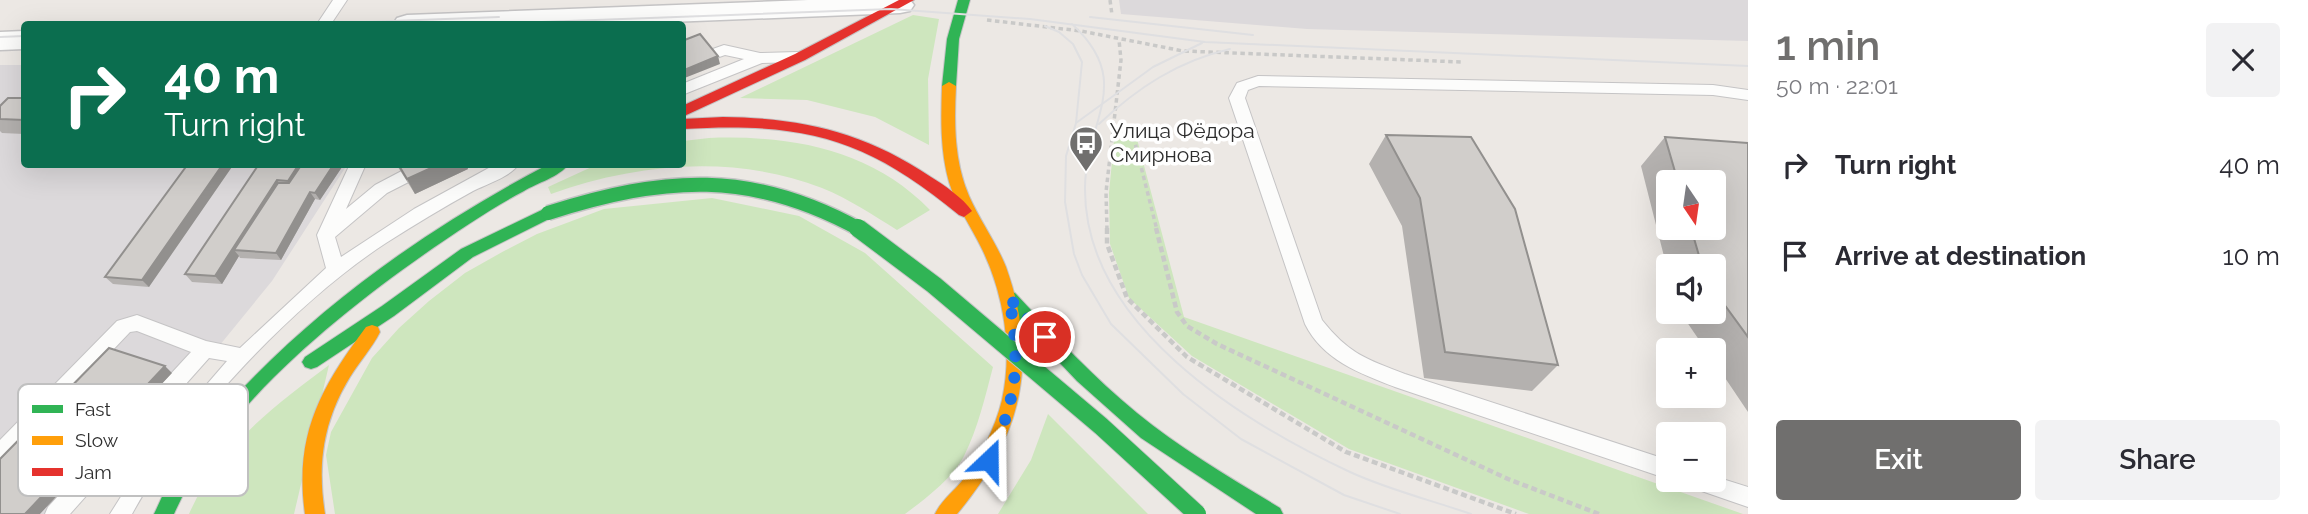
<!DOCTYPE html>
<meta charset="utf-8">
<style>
:root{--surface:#fff;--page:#f2f2f3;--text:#2b2b33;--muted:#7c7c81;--accent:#706f6e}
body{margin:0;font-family:Raleway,sans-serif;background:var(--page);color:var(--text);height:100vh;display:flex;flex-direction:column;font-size:26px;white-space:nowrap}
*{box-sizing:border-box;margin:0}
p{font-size:23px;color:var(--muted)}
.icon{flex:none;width:38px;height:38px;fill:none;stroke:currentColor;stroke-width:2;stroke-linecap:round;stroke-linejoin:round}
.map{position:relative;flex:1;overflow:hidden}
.panel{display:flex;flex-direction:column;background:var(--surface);width:560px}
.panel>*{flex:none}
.hud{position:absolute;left:21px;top:21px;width:665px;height:147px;border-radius:7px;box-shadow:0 7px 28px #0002;background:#0b6e4f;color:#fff;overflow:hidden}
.needle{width:46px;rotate:167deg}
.tools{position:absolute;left:1656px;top:170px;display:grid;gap:14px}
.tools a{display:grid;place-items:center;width:70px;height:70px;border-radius:7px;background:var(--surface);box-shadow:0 7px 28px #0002;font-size:35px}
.pin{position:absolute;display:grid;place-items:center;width:60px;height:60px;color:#fff;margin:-30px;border:4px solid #fff;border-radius:50%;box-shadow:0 2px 7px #0007}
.me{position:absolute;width:77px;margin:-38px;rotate:23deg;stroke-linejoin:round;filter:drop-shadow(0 0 5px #0008)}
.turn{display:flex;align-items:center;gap:24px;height:147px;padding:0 28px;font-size:32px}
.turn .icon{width:91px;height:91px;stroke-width:2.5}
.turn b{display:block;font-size:49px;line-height:60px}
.round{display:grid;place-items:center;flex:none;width:74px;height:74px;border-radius:7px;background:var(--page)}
.headline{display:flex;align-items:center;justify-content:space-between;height:119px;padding:0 28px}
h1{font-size:42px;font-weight:600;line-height:52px;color:var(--accent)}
.cta{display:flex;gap:14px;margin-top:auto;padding:14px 28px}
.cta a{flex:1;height:80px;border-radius:7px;background:var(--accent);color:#fff;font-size:28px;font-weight:600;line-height:80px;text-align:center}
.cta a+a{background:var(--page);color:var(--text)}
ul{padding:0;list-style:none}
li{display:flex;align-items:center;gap:21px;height:91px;padding:0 28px}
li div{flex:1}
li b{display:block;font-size:26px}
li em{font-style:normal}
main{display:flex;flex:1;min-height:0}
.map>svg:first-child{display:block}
.industrial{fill:#dcd9db}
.green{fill:#cee6be}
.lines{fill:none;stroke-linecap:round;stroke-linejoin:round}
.lane-casing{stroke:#c5c4c5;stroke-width:2}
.street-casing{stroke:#c5c4c5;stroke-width:3}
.fast-casing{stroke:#c5c4c5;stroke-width:2}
.slow-casing{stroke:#c5c4c5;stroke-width:2}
.jam-casing{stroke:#c5c4c5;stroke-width:2}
.path-far1{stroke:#c9c9c8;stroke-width:3.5;stroke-dasharray:4.5 3.5;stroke-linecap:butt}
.path{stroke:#c9c9c8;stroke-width:4.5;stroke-dasharray:6 3.5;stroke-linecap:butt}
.lane{fill:#fcfcfb;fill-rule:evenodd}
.street{fill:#fcfcfb;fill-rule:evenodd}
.fast{fill:#30b455;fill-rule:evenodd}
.slow{fill:#ff9f0a;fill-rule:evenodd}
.jam{fill:#e5322d;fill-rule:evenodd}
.tram{stroke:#dfdfe1;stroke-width:2}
.fast-bridge-far1-casing{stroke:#c5c4c5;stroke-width:17;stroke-linecap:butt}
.fast-bridge-casing{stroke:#c5c4c5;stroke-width:20;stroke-linecap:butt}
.fast-bridge-far1{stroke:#30b455;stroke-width:14}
.fast-bridge{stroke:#30b455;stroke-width:18}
.wall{fill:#b4b1af;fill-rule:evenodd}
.shaded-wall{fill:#92908e}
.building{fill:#d1cecb;stroke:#92908e;stroke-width:2}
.route{stroke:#1a73e8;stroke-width:12;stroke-dasharray:0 21.6}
.labels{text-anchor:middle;stroke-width:7;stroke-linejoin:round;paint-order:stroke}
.poi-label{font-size:21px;fill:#2e2e2e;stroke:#fff;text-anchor:start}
.key{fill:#fff;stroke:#c0c0c0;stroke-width:2}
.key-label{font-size:19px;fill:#2e2e2e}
</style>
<main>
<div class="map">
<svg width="1748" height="514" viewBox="0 0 1748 514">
<rect width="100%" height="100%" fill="#ece8e4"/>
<path class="industrial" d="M1119 0H1748V41L1307 29 1121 14Z
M0 65H24V164L347 165 272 281 215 351 70 514H0Z"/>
<path class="green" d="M913 15 939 19 928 79 929 145 875 117 807 100 740 98Z
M709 138C791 135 871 149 930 210L897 230C873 215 849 199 822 188 734 154 638 163 551 194L548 187 596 165 682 164 683 141Z
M1137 139 1184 317 1743 514H1529L1349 449 1192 356 1129 298 1110 244 1109 193 1114 140Z
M712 198 799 216 865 253 993 367C985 397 978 428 964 456 952 479 925 499 905 514H335L326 455 331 432 372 358 399 328 429 301 465 273 504 251 537 234 604 209Z
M329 365 294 514H189C217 449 274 406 329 365Z
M1048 414 1148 514H998L1031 460Z"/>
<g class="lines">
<g class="lane-casing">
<path id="lane" d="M333 0H347L331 24H317Z
M724 45 760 53 797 52 804 57 797 62 762 63 682 95V84L744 59 725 55 682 70V60Z
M1258 76 1713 85 1748 90V100L1713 95 1259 86 1248 90 1245 98 1322 320C1349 354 1366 359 1405 374L1668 460V479L1395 387C1359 373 1323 360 1305 324L1229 98 1237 83Z
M350 164H366L346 209 375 185 415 164H438L436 168 387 193 335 237 341 257 414 209 496 164H519C510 177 487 184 473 191 444 207 414 225 386 243 297 301 183 420 132 514H110L151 449 227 361 209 358 70 514H45L48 507 191 352 137 331 130 332 7 461 0 463V440L117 321 137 315 206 341 240 348 326 268 317 235Z
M1713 476 1748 487V507L1690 487 1687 480H1713Z"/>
</g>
<g class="street-casing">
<path id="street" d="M808 0H910L914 5 910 11 900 13 619 24H393L397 18 407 15Z
M24 31V49L0 50V32Z"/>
</g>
<g class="fast-casing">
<path id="fast" d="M958 0H970L959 39 956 86 949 90 942 86 947 39Z
M549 164H569C559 177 537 183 524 191 505 201 487 212 469 224 365 292 224 399 174 514H154C161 500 167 484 175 471 193 440 218 415 242 389 330 297 436 223 549 164Z
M548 207 553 209 556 213 553 217 473 257 394 316 317 367 311 369 305 367 302 362 305 357 382 306 461 249Z
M1009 291 1015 293C1054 335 1093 377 1137 413 1181 449 1231 478 1280 508L1283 514H1256L1141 438 1077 381 1003 303 1001 298 1003 293Z"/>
</g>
<g class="slow-casing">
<path id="slow" d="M949 82 956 86C954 123 954 161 969 196 980 221 996 242 1006 267 1040 362 1021 438 957 514H935C941 501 953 492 962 481 980 457 995 429 1002 400 1013 350 1004 294 982 249 971 226 956 206 949 182 940 150 941 118 942 86Z
M372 325 378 327 380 332C372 348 359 362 350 377 323 421 317 464 325 514H305C294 435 320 389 366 327Z"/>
</g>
<g class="jam-casing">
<path id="jam" d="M899 0H914L805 60 682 117V106L795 54Z
M723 117C803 118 864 132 931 177 944 185 963 198 972 211L964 217 959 215C865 137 803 122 682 129V119Z"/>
</g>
<path class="path-far1" d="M1110 0 1112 15
M987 20 1081 31 1183 51 1462 62
M1113 126 1133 135 1157 230
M1107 230 1106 192 1121 60 1119 40"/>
<path class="path" d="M1107 228V244L1127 298 1187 357 1346 452 1516 514
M1156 228 1177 312 1187 326 1217 344 1508 479 1599 514"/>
<use href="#lane" class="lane"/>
<use href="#street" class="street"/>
<use href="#fast" class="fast"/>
<use href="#slow" class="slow"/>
<use href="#jam" class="jam"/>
<path class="tram" d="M1090 17 1253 35
M312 24 499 17
M486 24 891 9 1030 19 1205 42 1748 66
M1072 24C1135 82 1086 119 1085 187 1083 324 1241 421 1350 472 1389 490 1431 500 1471 514
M1045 26 1059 32 1073 44 1082 62 1076 123 1066 156 1065 202 1074 254 1082 275 1111 324 1183 394 1241 439 1344 495 1400 514
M0 37 24 36
M1076 123 1153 67 1202 43
M1099 124C1137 88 1178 61 1230 49"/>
<g class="fast-bridge-far1-casing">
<path id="fast-bridge-far1" d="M548 213C665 176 751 169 861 230"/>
</g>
<g class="fast-bridge-casing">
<path id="fast-bridge" d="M858 228 934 285 1101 426 1197 514"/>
</g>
<use href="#fast-bridge-far1" class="fast-bridge-far1"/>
<use href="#fast-bridge" class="fast-bridge"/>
</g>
<path class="wall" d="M24 98V134L2 133 0 131V106Z
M1386 135 1558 365 1532 391 1424 378 1402 226 1369 164Z
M1665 137 1748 143V412L1713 360V350H1706L1680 312H1713V266H1668V272L1641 166ZM1668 182H1713V228H1668Z
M188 164 149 287 113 284 105 277Z
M259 164H344L320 200 315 199 281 260 240 258 239 256 222 284 192 282 185 274Z
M396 164H466L468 169 415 194Z"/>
<path class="shaded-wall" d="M718 56 720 64 682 79V71Z
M223 164H234L149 287 142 280Z
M299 164H309L294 189 288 181Z
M334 164H344L320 200 315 193Z
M440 164H466L468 169 415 194 407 179Z
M277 180 282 188 234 250 239 256 222 284 215 276Z
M310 192 315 199 281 260 276 253Z
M165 366 172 373 40 514H25Z"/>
<path class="building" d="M700 34 718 56 682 71V41Z
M8 98H24V120L0 119V106Z
M1386 135 1471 137 1515 209 1558 365 1445 352 1420 198Z
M1665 137 1748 143V337L1713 289V266H1702L1691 228H1713V182H1678Z
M188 164H223L142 280 105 277Z
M259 164H299L288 181 277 180 215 276 185 274Z
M302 164H334L315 193 310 192 276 253 234 250 278 183H289Z
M398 164H440L407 179Z
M109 348 165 366 25 514H0V459Z"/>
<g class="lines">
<path class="route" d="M989 460C1017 399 1021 363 1009 298L1045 337"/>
</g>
<defs>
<g id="bus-pin" transform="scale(1.75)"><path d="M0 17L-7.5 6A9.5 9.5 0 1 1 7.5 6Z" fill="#706f6e" stroke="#fff"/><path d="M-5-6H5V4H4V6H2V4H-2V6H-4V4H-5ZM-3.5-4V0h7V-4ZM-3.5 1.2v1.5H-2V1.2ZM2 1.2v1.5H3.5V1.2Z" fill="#fff"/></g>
</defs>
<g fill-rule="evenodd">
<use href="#bus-pin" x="1086" y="143"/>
</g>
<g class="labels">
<g class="poi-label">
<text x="1110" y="138">Улица Фёдора<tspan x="1110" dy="24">Смирнова</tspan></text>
</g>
</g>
<rect x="18" y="384" width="230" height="112" rx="10" class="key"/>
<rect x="32" y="405" width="31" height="8" fill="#30b455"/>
<rect x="32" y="436" width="31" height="9" fill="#ff9f0a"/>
<rect x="32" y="468" width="31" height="8" fill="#e5322d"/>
<g class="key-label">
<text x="75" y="416">Fast</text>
<text x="75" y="447">Slow</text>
<text x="75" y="479">Jam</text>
</g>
</svg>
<div class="tools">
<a><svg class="needle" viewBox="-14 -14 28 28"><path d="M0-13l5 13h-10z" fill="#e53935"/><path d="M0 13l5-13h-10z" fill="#7c7c81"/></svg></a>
<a><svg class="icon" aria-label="sound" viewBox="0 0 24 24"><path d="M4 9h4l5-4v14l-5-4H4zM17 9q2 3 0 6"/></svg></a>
<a>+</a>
<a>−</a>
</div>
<div class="pin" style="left:1045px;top:337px;background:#d93025"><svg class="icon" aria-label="arrive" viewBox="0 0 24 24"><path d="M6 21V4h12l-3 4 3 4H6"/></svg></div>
<svg class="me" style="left:989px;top:460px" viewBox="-20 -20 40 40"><path d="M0-17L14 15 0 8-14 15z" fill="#1a73e8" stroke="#fff" stroke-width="4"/></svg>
<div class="hud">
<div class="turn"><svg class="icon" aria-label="right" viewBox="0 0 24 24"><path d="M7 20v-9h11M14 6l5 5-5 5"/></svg><div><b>40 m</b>Turn right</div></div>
</div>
</div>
<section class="panel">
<div class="headline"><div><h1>1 min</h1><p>50 m · 22:01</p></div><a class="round"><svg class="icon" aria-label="close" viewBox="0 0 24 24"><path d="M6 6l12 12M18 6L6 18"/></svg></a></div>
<ul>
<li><svg class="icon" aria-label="right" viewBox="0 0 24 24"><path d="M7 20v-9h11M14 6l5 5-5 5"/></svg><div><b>Turn right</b></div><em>40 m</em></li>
<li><svg class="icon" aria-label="arrive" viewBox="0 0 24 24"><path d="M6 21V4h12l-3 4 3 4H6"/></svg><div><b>Arrive at destination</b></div><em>10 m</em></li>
</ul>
<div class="cta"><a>Exit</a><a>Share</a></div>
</section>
</main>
